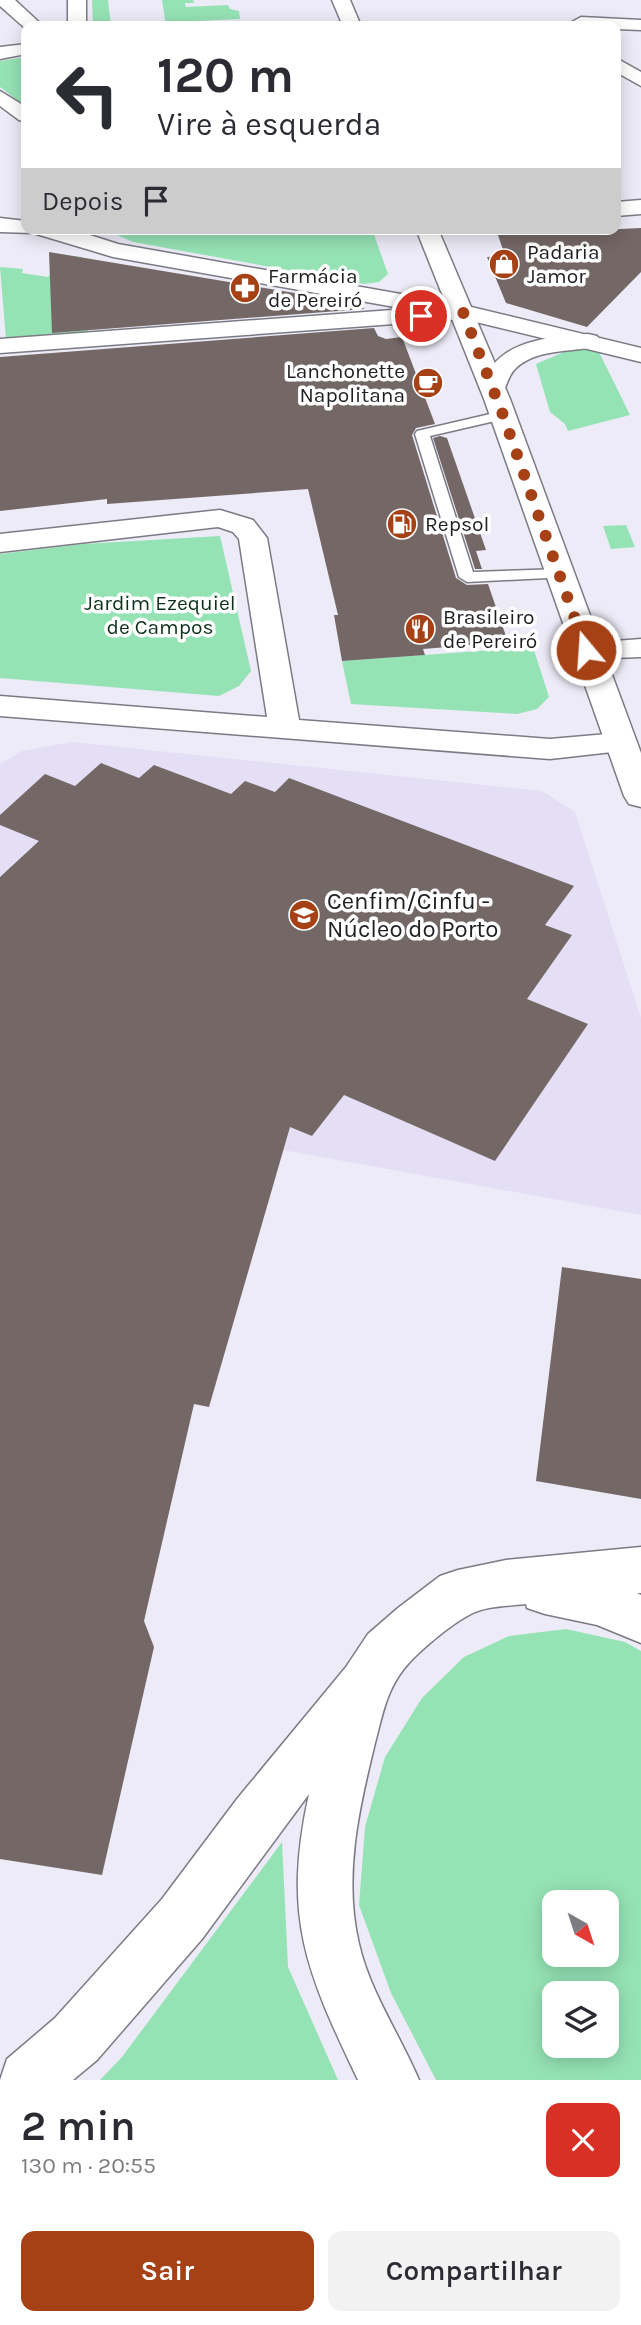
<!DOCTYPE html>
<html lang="pt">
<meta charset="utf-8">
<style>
:root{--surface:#fff;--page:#f2f2f3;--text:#2b2b33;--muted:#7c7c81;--accent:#a64115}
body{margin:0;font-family:Karla,sans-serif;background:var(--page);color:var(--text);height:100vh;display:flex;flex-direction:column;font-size:26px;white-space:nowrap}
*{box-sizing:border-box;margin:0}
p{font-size:23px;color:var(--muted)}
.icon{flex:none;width:38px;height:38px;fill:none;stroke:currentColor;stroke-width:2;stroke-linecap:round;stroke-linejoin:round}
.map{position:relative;height:2080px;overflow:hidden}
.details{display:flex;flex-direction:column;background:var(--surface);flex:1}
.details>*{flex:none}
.guide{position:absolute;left:21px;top:21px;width:600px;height:214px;border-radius:14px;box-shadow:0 4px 18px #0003;background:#fff;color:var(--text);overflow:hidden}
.needle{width:46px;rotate:141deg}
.controls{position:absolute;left:542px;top:1890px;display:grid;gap:14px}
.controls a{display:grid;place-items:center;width:77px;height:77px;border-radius:14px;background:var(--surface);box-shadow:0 4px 18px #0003;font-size:35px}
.pin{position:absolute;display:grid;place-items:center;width:60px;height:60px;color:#fff;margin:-30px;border:4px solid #fff;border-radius:50%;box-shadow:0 2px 7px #0007}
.me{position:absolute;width:77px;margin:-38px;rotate:342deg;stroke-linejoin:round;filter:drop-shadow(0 0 5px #0008)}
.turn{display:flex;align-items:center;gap:24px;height:147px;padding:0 21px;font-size:32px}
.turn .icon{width:91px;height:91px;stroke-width:2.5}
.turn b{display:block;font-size:49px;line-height:60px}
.then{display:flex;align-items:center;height:66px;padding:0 21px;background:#0003;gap:14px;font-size:26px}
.round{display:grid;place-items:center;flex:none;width:74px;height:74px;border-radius:14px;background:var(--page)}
.summary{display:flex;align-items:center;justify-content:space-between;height:119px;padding:0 21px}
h1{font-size:42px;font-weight:600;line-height:52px}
.primary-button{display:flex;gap:14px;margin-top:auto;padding:14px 21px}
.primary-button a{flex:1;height:80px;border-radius:14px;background:var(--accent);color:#fff;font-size:28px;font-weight:600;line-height:80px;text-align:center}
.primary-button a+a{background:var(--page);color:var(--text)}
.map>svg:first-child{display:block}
.education{fill:#e4dff5}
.green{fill:#95e3b5;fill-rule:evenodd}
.building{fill:#746867}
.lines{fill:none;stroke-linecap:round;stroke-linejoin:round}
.service-casing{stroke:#7b7b85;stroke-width:3}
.minor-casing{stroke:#7b7b85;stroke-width:3}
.tertiary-casing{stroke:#7b7b85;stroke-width:3}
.secondary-casing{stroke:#7b7b85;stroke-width:3}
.service{fill:#fff;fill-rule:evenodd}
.minor{fill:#fff;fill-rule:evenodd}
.tertiary{fill:#fff;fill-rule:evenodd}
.secondary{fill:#fff;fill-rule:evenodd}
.route{stroke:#a64115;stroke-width:12;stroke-dasharray:0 21.6}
.labels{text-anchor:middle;stroke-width:7;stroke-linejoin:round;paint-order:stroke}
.far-poi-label{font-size:21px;fill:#1f1f23;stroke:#fff;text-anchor:start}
.far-park-label{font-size:21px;fill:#0e311f;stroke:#fff}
.poi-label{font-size:24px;fill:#1f1f23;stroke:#fff;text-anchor:start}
</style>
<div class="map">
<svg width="641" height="2080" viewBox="0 0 641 2080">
<rect width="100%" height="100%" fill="#ecebf7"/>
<path class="education" d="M72 742 542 791 575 812 641 1018V1215L283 1150 0 1108V764L22 751Z"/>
<path class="green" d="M92 0H108L111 26H93Z
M162 0H193L194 3H185L186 7 228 5 230 9 239 11 240 19 198 21 199 26H166Z
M26 57V107L0 87V61Z
M112 229H372L388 274 379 282 364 284 133 242 117 235Z
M64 255 82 257 88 332 6 339 0 267 23 269 22 273 48 277Z
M571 349H586L599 352 630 415 568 431 565 424 550 412 536 364Z
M626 525 635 547 611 549 603 526Z
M220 536 251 671 239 686 219 696 0 678V554L83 544Z
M533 647 549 697 537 709 517 714 351 704 342 661Z
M566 1629 625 1642 641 1651V2080H436L391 1993 359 1905 365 1827 385 1757 422 1698 464 1657 509 1636ZM607 1902V1955H555V1902ZM607 1993V2046H555V1993Z
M282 1842 288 1967 338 2080H100L122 2057Z"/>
<path class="building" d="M641 228V272L587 327 506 303 487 257 505 256 498 235Z
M49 252 361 304 364 309 52 333Z
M374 328 378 336 386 339 402 337 435 424 416 428 412 435 456 578 467 585 488 584 508 642 423 649 425 655 342 661 334 615H338L308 489 107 504V499L0 511V357Z
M440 436 447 438 486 550 476 551 482 569H475L433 438Z
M101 763 139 778 154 765 231 794 245 781 275 792 289 778 574 886 545 925 572 935 527 999 588 1024 495 1161 344 1095 312 1136 290 1127 209 1407 194 1404 144 1621 154 1647 102 1875 0 1859V877L39 841 0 825V815L45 774 75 786Z
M562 1267 641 1279V1499L536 1481Z"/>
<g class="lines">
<g class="service-casing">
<path id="service" d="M503 411 508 412V418L430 436 473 572 561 569 567 571 569 574 567 577 467 582 459 577 415 434 417 431Z"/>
</g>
<g class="minor-casing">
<path id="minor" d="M0 0H15L43 26H26V29L0 6Z
M68 0H86V26H68Z
M581 17 641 20V30L616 29V26H575L572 22Z
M26 44V54L0 59V47Z
M616 58 641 72V86L616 72Z
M0 91 26 107V122L19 120 0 106Z
M641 200V214L616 216V202Z
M0 218 26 221V229H71L118 244 412 296 420 298 424 303 420 308 463 305 471 307 475 312 471 317 463 319 0 353V339L406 309 113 257 33 233 0 232Z
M588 334 597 336 600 341 597 346C570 353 536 348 515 369 508 376 507 386 502 394L493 397 484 394 480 389C496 340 543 338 588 334Z
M220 510 253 520 267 538 299 720 550 739 619 733 630 736 635 743 630 750 550 759 0 716V696L267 717 239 539 233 532 218 527 0 552V534Z
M641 639V657L586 659 575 656 571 650 575 644Z"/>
</g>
<g class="tertiary-casing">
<path id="tertiary" d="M463 305 641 348V362L455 317 451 312 455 307Z"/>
</g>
<g class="secondary-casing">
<path id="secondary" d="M332 0H350L361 26H343Z
M416 229H438L510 399 641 753V807L629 804 624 796 484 399Z
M641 1547V1593H637L641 1595V1643L597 1625 545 1614 527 1608 526 1604C509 1606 484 1606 469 1615 450 1625 416 1653 403 1670 386 1692 382 1717 375 1743 359 1808 343 1877 359 1944 370 1992 400 2035 419 2080H358C306 1971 282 1917 309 1794L202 1939 97 2060 73 2080H0L7 2059 55 2018 162 1899 237 1799 346 1667 368 1634 398 1608 440 1576 458 1570 506 1560Z"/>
</g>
<use href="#service" class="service"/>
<use href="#minor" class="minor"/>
<use href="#tertiary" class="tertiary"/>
<use href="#secondary" class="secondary"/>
</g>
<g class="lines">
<path class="route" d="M421 316 463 312 503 415 586 650"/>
</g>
<defs>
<g id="shop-disc" transform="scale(1.575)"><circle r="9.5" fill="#a64115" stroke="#fff"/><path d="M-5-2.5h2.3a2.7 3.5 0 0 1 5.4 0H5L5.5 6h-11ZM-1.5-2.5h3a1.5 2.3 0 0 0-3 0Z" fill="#fff"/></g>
<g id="pharmacy-disc" transform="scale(1.575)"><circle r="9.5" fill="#a64115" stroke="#fff"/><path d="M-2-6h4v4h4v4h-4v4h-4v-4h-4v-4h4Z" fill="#fff"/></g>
<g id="cafe-disc" transform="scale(1.575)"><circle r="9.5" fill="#a64115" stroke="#fff"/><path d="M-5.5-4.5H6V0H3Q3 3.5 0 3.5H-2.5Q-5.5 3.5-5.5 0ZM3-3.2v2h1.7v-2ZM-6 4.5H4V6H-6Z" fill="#fff"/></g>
<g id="fuel-disc" transform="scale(1.575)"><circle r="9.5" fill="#a64115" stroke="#fff"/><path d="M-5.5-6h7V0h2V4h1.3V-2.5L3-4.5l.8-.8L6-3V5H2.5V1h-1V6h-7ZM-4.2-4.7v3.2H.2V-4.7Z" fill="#fff"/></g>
<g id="restaurant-disc" transform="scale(1.575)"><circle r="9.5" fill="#a64115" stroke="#fff"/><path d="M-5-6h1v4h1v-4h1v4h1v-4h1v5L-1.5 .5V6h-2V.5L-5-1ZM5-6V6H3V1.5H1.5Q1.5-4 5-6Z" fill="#fff"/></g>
<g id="school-disc" transform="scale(1.575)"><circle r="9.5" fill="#a64115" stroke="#fff"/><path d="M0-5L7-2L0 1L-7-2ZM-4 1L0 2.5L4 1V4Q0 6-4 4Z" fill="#fff"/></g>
</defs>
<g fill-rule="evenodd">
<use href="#shop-disc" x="504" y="264"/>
<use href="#pharmacy-disc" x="245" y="288"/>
<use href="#cafe-disc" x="428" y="383"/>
<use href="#fuel-disc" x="402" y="524"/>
<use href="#restaurant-disc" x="420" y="629"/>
<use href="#school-disc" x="304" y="915"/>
</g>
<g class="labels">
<g class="far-poi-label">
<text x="527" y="259">Padaria<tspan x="527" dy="24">Jamor</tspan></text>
<text x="268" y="283">Farmácia<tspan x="268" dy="24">de Pereiró</tspan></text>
<text x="405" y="378" text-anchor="end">Lanchonette<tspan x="405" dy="24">Napolitana</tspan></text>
<text x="425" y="531">Repsol</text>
<text x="443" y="624">Brasileiro<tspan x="443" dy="24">de Pereiró</tspan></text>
</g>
<g class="far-park-label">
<text x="160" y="610">Jardim Ezequiel<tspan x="160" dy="24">de Campos</tspan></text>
</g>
<g class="poi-label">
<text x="327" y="909">Cenfim/Cinfu -<tspan x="327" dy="28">Núcleo do Porto</tspan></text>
</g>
</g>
</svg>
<div class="controls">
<a><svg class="needle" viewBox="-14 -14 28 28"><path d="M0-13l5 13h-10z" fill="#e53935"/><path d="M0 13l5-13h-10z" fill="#7c7c81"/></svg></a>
<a><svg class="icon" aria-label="layers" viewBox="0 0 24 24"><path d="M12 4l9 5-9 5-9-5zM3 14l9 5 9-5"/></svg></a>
</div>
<div class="pin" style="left:421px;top:316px;background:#d93025"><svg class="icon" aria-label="arrive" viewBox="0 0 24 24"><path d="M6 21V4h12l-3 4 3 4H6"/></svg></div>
<svg class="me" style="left:586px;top:650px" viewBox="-20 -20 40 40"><circle r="17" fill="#a64115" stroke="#fff" stroke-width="3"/><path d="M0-11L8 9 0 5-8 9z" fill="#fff"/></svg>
<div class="guide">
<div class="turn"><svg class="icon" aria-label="left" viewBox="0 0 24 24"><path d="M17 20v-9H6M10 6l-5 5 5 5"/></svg><div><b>120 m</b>Vire à esquerda</div></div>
<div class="then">Depois<svg class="icon" aria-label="arrive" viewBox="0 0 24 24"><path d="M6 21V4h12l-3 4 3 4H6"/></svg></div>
</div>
</div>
<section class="details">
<div class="summary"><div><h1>2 min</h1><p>130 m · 20:55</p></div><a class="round" style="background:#d93025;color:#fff"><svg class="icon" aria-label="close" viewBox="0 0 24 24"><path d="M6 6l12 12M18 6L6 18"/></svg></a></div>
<div class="primary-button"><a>Sair</a><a>Compartilhar</a></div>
</section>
